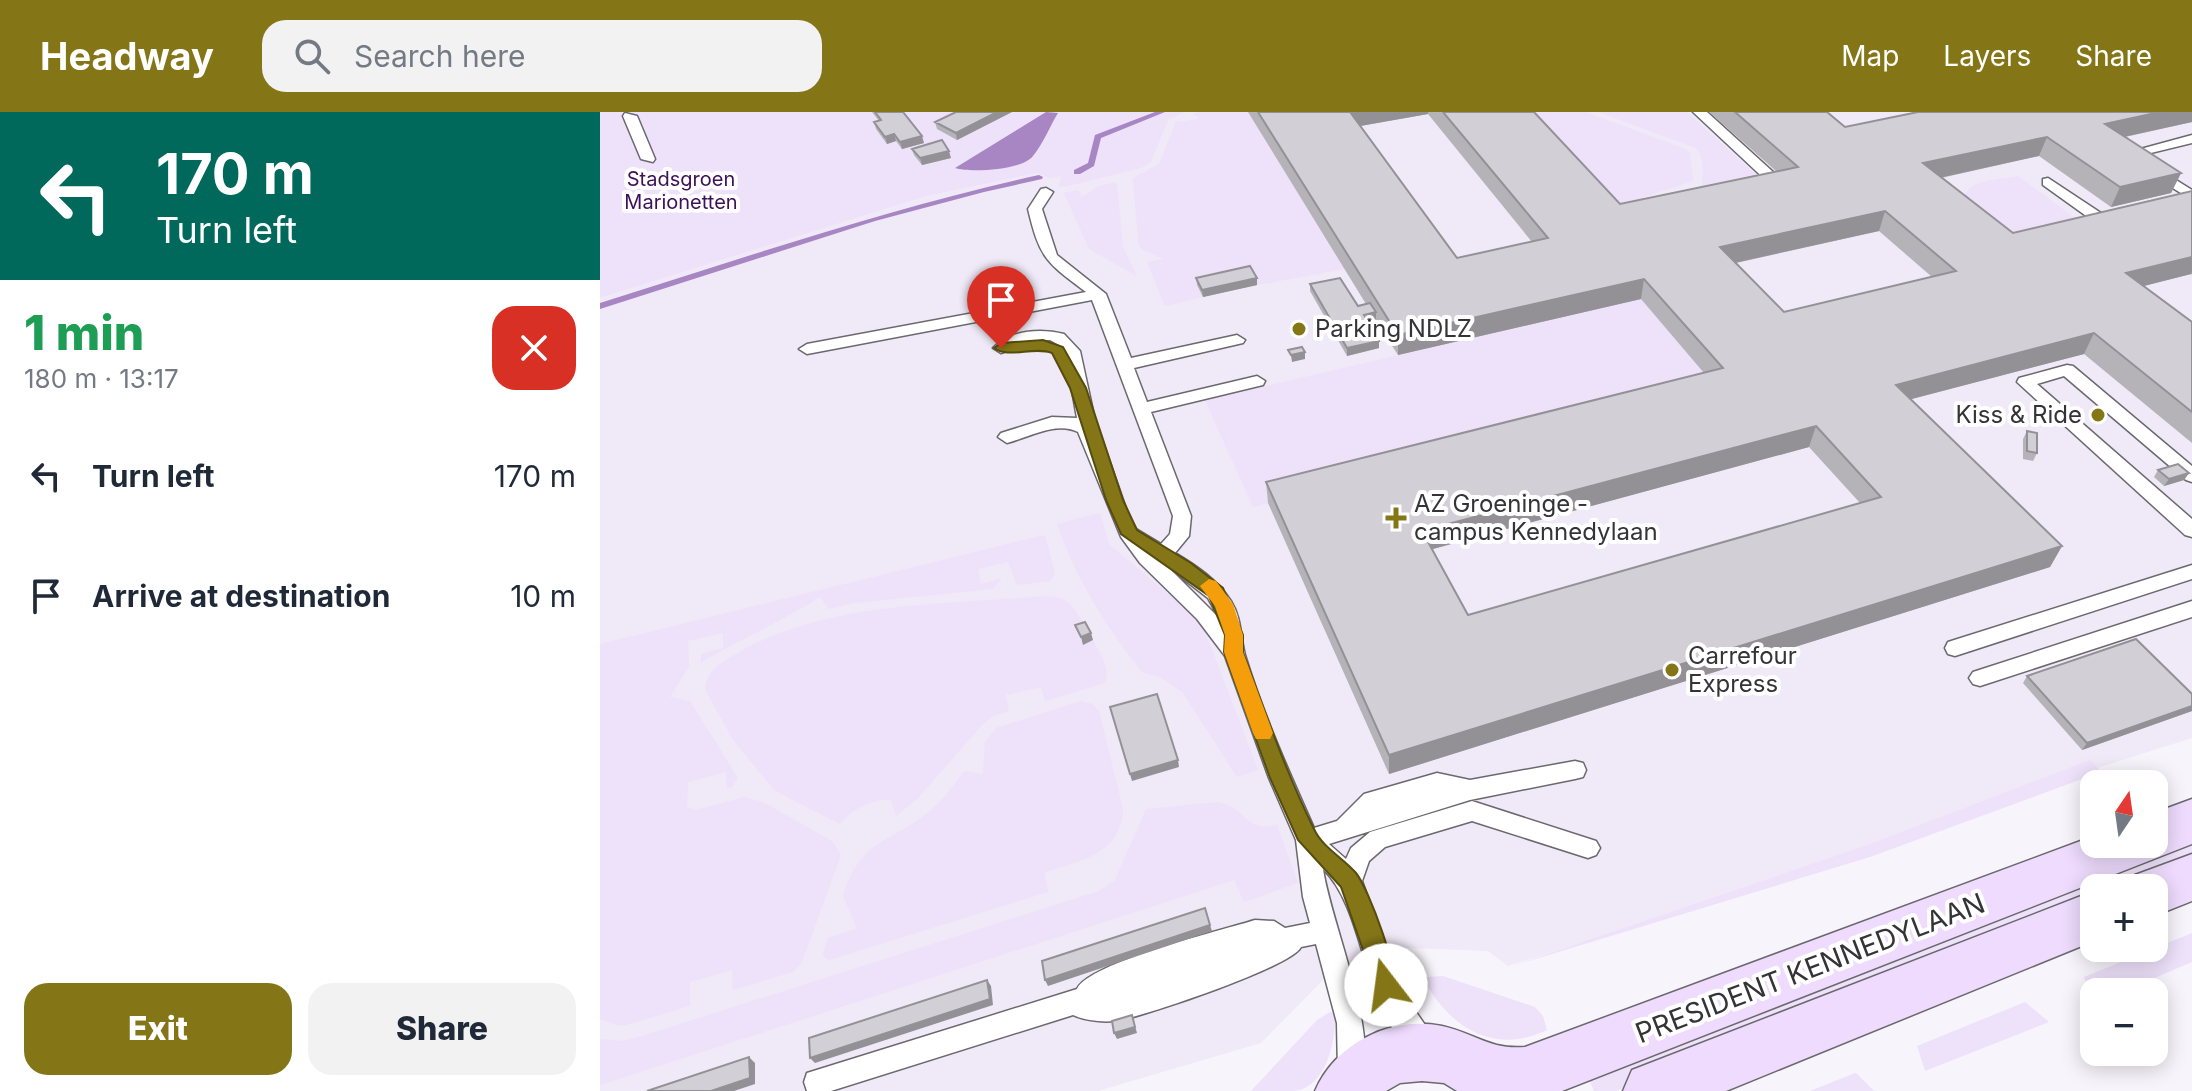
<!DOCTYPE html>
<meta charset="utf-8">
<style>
:root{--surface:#fff;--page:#f2f2f3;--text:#1f2937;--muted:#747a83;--accent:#847517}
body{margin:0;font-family:Inter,sans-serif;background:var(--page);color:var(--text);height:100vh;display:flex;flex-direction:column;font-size:30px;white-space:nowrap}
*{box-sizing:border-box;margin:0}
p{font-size:26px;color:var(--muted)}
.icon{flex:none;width:44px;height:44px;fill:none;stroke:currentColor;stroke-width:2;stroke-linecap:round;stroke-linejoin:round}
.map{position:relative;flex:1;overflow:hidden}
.drawer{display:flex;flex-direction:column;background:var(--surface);width:600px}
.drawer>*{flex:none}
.banner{background:#00695c;color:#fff;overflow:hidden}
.needle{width:52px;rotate:13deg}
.tools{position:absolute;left:1480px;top:658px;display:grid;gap:16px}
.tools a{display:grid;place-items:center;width:88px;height:88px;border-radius:16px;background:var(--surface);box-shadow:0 4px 20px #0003;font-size:40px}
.pin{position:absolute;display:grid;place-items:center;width:68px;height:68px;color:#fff;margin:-82px -34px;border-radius:50% 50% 50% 0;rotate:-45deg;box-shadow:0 0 8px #0007}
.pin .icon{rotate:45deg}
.me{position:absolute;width:88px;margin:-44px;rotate:345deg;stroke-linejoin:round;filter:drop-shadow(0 0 6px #0008)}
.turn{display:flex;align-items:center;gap:28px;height:168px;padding:0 24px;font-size:36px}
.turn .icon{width:104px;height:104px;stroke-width:2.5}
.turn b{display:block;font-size:56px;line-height:68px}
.round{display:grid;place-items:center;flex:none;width:84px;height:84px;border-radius:24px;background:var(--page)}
.summary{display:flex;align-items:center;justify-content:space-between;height:136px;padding:0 24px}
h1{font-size:48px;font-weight:800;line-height:60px;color:#1e9e55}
.button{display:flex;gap:16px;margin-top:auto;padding:16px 24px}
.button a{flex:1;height:92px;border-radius:24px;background:var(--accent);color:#fff;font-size:32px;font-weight:800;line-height:92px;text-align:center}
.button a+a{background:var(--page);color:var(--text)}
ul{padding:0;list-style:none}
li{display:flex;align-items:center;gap:24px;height:120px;padding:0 24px}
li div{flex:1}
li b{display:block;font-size:30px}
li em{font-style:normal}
header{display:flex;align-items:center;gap:48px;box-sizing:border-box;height:112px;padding:0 40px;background:var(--accent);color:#fff}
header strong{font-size:38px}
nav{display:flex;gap:44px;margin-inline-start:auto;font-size:28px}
.search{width:560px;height:72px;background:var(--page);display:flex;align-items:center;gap:20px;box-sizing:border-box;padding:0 28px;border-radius:24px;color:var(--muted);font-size:30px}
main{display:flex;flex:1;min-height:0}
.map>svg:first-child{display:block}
.built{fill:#f0e9f7}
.green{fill:#eee1fa}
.water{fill:#a786c3}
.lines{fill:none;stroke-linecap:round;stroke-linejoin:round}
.stream{fill:#a786c3;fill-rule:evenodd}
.lane-casing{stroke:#6b686e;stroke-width:3}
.secondary-casing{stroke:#6b686e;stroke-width:3}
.lane{fill:#fff;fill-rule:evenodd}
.secondary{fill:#eedbfd;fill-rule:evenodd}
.wall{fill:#b5b2b8;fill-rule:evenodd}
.shaded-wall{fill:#949196}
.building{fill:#d3cfd6;stroke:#949196;stroke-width:2;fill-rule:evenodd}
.route{fill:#847517;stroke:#564c0f;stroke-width:2}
.slow{fill:#f59e0b}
.poi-dot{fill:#847517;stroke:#fff;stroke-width:3}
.labels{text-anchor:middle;stroke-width:8;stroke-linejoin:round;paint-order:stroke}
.far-park-label{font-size:20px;fill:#3d1059;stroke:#fff}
.poi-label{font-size:24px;fill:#343336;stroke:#fff;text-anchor:start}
.near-street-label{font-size:28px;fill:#343336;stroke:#fff}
</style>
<header>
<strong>Headway</strong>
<div class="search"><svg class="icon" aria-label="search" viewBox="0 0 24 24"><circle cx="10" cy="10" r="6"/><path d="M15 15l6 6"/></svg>Search here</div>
<nav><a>Map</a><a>Layers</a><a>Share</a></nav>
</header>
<main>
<section class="drawer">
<div class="banner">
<div class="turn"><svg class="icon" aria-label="left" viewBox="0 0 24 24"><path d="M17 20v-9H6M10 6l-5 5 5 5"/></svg><div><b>170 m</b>Turn left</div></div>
</div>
<div class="summary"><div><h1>1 min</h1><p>180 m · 13:17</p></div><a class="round" style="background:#d93025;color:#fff"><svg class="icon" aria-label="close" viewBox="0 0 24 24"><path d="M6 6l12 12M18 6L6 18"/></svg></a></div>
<ul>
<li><svg class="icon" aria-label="left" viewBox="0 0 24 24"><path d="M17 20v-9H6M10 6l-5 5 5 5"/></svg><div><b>Turn left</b></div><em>170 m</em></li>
<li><svg class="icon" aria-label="arrive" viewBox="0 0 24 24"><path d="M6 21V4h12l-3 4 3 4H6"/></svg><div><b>Arrive at destination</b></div><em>10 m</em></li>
</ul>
<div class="button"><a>Exit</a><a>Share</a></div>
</section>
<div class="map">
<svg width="1592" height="979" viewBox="0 0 1592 979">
<rect width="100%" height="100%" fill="#f8f4fb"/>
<path class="built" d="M565 0H1592V626L1497 656 1269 741 908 854 888 839 807 836 724 867 661 931 498 979H0V186L327 84 438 61Z"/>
<path class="green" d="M0 0H585L568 8 551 50 541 56 464 75 458 74 462 64 449 66 438 61 327 84 0 186Z
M597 0H648L745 157 657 173 651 162 597 174 603 185 565 194 547 150 563 147 541 137 538 129 533 66 559 52 576 10 600 7 593 2Z
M915 0H986L1085 37 1090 41 1093 69 1044 85 1017 112Z
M998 0H1087L1173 78 1095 77 1101 73C1104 62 1104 44 1096 36Z
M1418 64 1494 120 1404 141 1364 87C1367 67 1400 68 1418 64Z
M513 71 517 72 523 135 537 164 489 137 464 81 478 78 482 85 499 74Z
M1041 187 1118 277 653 395 605 288Z
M500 401 509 432 602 511 658 658 637 665 583 581 560 565 543 561C507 516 476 467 457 412Z
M445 423 455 462 450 469 417 473 408 450 378 457 381 472 402 466 393 477 254 491 229 497 220 485C182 509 141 527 101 550V542L123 536V521L88 529 89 554 70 585 90 589 138 666 132 675 127 676 126 660 88 670 87 695 96 698 144 685 163 690 232 729 241 743 202 850 193 860 133 878 132 858 90 870V894L26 913H16L0 907V532Z
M448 484C471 485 476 499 487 517L484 532 493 528C500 542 511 556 505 571L445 589 441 575 406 583 409 599 395 603 383 612 318 686 296 704 291 688C274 686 250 698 240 712L175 679 133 628 105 577C108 557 120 552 136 542 225 489 346 493 448 484Z
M481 589 492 592 499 599 523 697C521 742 481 749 445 760L448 780 229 848 225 846 223 842 228 826 257 816 243 784C262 725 289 733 331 698 344 688 354 672 364 659L383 662 385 631 396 616Z
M1490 648 1501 660 1270 745 909 855 1265 734Z
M619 690C646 696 646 721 677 713L698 771 644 790 634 768 0 973V927L20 929 39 925 499 779 515 768 546 697Z
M1592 720V752L1530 776H1494V790L1016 979H994L985 958Z
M1592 821V850L1522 880H1494V891L1484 865Z
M843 864 935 895 943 904 947 918C894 943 852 917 825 870L826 865Z
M1425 890 1449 910 1325 959 1317 934Z
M730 900 735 902C736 928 727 974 695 979 681 979 665 979 651 979L717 908Z
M1256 961 1274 979H1210L1255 961Z"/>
<path class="water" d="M446 0 458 1C450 14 443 32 433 44 423 58 370 61 355 56Z"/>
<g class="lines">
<path class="stream" d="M555 0H565L501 26 494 54 480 62H474V58L488 51 495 23Z
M439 63 443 65 442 67 384 80 275 109 0 197V191C146 145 290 96 439 63Z"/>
<g class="lane-casing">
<path id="lane" d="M1093 0H1107L1182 68V74H1172Z
M25 1 37 4 55 47 53 50 41 47 23 4Z
M1592 23V31L1518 49 1511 45Z
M1552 53 1592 78V88L1547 60V54Z
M1448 66 1504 103 1514 101 1521 105 1514 109 1496 111 1443 73V67Z
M446 76 453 80 442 97 457 143 506 182 531 246 637 223 645 228 643 231 534 256 547 290 657 264 665 269 663 273 551 300 591 404 589 424 575 441C597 454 617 468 631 489 642 507 640 524 645 543 663 602 689 660 714 716L737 709 764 682 837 661 870 668 975 649 983 651 986 658 983 665 975 667 870 688 729 732 746 747 751 736 770 720 872 689 996 729 1000 736 996 743 988 746 872 709 785 735 769 749 762 769 799 875 838 932 834 941 825 945C762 919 770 802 723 757 731 812 780 922 760 969L751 973 742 969 738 960 737 911 716 832 701 835C693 854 547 903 521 908 507 911 485 909 473 903L231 979H207L204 970 207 961 477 877C488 851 623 818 655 808L674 809 685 816 710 811 703 785 696 728 669 666 625 544 597 507 540 451 521 425 478 320C456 309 430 325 407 331L398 325 401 321 452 305 477 306 466 245 459 233 450 228 433 229 401 241 393 236C410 218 441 216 464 222L480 239 495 308 529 405 536 417 561 432 570 422 573 404 492 188 207 242 199 237 207 232 486 180C446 150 440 147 428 97L441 77ZM568 455 608 486 619 506Z
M1467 253 1473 254 1592 354V370L1586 368 1464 264 1437 272 1592 407V425L1585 423 1417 270 1419 266Z
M1592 453V467L1355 544 1348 542 1345 536 1348 530Z
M1592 489V505L1380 574 1373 572 1369 566 1373 560Z"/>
</g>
<g class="secondary-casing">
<path id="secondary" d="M1592 687V732L962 979H857L844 971 822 969 800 971 786 979H715C735 932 791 903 842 914 874 921 890 938 925 935L1494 724V732H1554V701Z
M1592 742V789L1554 804V776H1529L1535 763Z
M1494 779V829L1126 979H1023L1032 958Z"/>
</g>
<use href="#lane" class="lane"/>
<use href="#secondary" class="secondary"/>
</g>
<path class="wall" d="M272 0H303L324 31 302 37 296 29 287 32 276 17 274 10 279 9Z
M356 0H412L357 28 337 17 335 10Z
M648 0H934L1020 92 1176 59 1109 0H1227L1245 15 1592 0V10L1525 25 1581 61 1571 81 1511 95 1439 44 1341 66 1413 121 1592 79V163L1591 162 1544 174 1592 210V331L1484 242 1311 287 1462 434 1450 455 789 662 668 391 666 370 1104 261 1041 187 798 243 775 207 767 209 779 236 747 244 710 179V172L758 194 766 192ZM828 2 932 130 857 146 760 14ZM1279 119 1332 165 1184 200 1136 151ZM1209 335 1260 391 868 503 832 437Z
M312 37 351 46 322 53 314 43Z
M596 166 657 173 603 185 597 173Z
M1427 319 1437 341 1433 349 1423 347V327Z
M1558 358 1589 361 1584 368 1564 374 1554 365Z
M1427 564 1592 594V599L1482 638 1423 571Z"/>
<path class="shaded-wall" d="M397 0H412L357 28 356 21Z
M748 0H828V2L749 16Z
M1560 0H1592V10L1496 31 1505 12Z
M294 22 296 29 287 32 285 25Z
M322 24 324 31 302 37 300 30Z
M1447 25 1439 44 1316 71 1323 51Z
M349 39 351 46 322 53 320 46Z
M1581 61 1571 81 1511 95 1520 75Z
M1285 99 1279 119 1116 155 1120 135Z
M1592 145V160L1591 162 1516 181 1526 161Z
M657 166V173L603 185 602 178Z
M1044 167 1041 187 798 243V223Z
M776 200V207L764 210V203Z
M1494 221 1484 242 1289 293 1296 273Z
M779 229V236L747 244V236Z
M705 240V247L692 250 691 243Z
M1216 314 1209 335 822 440V419Z
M1589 361 1584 368 1564 374 1569 367Z
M1462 434 1450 455 789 662V643Z
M491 521 493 528 483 533 481 525Z
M1592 594V599L1482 638 1487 631Z
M578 648 579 655 532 669 530 662Z
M610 813 612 819 448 874 445 868Z
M387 868 391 874 393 893 215 951 210 946Z
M532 903 537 921 517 927 514 921Z
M149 945 155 951V972L134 979H111Z"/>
<path class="building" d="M275 0H303L322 24 300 30 294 22 285 25 274 10 281 8Z
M356 0H397L356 21 335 10Z
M658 0H750L857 146 948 126 843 0H934L1020 92 1198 55 1135 0H1227L1245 15 1318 0H1560L1505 12 1581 61 1520 75 1447 25 1323 51 1413 121 1592 79V145L1526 161 1592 210V300L1494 221 1296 273 1462 434 789 643 666 370 1123 256 1044 167 798 223ZM1285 99 1356 159 1184 200 1120 135ZM1216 314 1281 385 868 503 822 419Z
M342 28 349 39 320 46 312 37Z
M650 154 657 166 602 178 596 166Z
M740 166 758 194 770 191 776 200 764 203 779 229 747 236 710 172Z
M702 235 705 240 691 243 688 238Z
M1427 319 1437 321V341L1427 339Z
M1578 352 1589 361 1569 367 1558 358Z
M485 510 491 521 481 525 475 513Z
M1536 527 1592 582V594L1487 631 1427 564Z
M557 582 578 648 530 662 510 595Z
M605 796 610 813 445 868 442 849Z
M387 868 390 887 210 946 209 926Z
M532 903 535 915 514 921 512 909Z
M149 945 150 966 111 979H47Z"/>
<path class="route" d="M443 228 463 235 486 276 523 388 537 418 591 451 623 476 643 523V540C665 600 686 660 714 717 722 735 743 746 756 761 769 777 801 864 794 881L786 884 778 881 741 775 698 728 670 666 624 540 625 523 609 484 521 422 506 388 470 276 452 241C434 234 408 247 394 236L401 231Z"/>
<path class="slow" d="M609 467 616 469 633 492 643 523V540L673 621 670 627H656L653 621 624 540 625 523 615 494 600 474Z"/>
<g class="poi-dot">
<circle cx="699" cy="217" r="8"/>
<circle cx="1498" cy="303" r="8"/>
<path d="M792 394h8v8h8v8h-8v8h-8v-8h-8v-8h8z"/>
<circle cx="1072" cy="558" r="8"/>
</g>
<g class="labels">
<g class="far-park-label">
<text x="81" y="74">Stadsgroen<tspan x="81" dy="23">Marionetten</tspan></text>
</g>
<g class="poi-label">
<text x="715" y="225">Parking NDLZ</text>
<text x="1482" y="311" text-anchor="end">Kiss &amp; Ride</text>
<text x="814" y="400">AZ Groeninge -<tspan x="814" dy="28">campus Kennedylaan</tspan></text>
<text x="1088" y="552">Carrefour<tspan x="1088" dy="28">Express</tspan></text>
</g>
<g class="near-street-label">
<text transform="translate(1210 856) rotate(-21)" y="10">PRESIDENT KENNEDYLAAN</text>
</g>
</g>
</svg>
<div class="tools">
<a><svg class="needle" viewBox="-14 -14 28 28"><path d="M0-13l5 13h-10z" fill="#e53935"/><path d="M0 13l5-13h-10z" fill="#747a83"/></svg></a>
<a>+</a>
<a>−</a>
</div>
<div class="pin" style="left:401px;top:236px;background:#d93025"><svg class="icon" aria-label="arrive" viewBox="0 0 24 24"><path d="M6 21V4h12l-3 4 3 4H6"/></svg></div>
<svg class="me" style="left:786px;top:873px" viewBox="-20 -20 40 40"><circle r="19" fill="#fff"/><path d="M0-13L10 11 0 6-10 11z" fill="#847517"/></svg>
</div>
</main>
